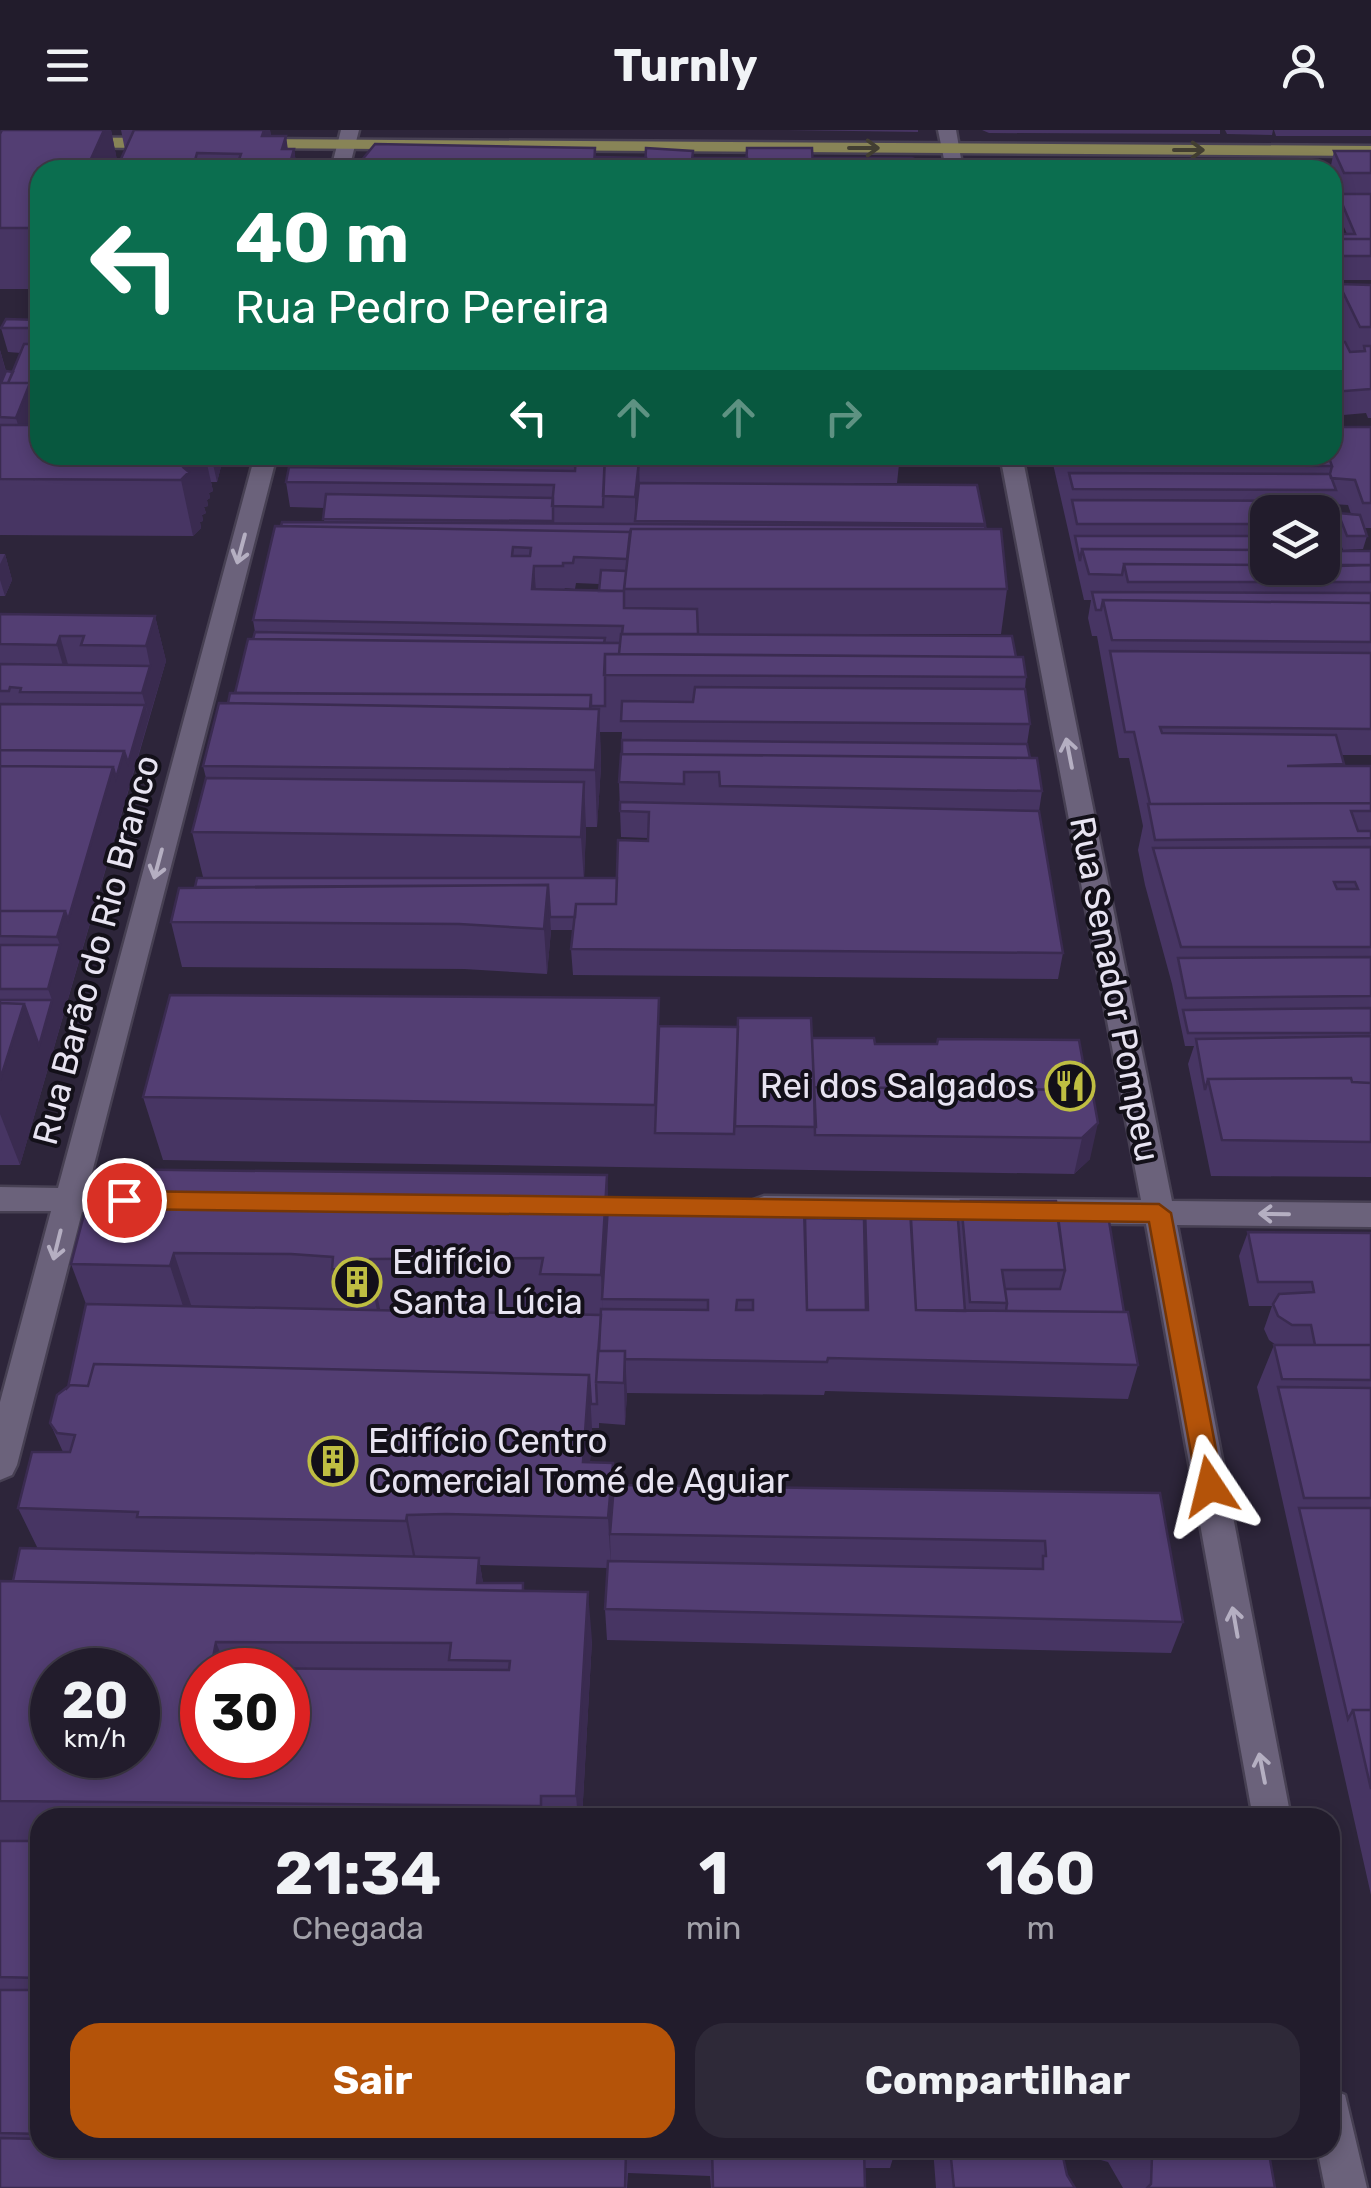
<!DOCTYPE html>
<html lang="pt">
<meta charset="utf-8">
<style>
:root{--surface:#221c2c;--page:#2e2938;--text:#f1f3f6;--muted:#a2a1a9;--line:#3f3a48;--accent:#b45309}
body{margin:0;font-family:Rubik,sans-serif;background:var(--page);color:var(--text);height:100vh;display:flex;flex-direction:column;font-size:38px;white-space:nowrap}
*{box-sizing:border-box;margin:0}
p{font-size:32px;color:var(--muted)}
.icon{flex:none;width:55px;height:55px;fill:none;stroke:currentColor;stroke-width:2;stroke-linecap:round;stroke-linejoin:round}
.map{position:relative;flex:1;overflow:hidden}
.panel{position:absolute;left:30px;top:1678px;width:1310px;height:350px;display:flex;flex-direction:column;background:var(--surface);border-radius:30px;box-shadow:0 5px 15px #0003,0 0 0 2px var(--line)}
.panel>*{flex:none}
.guide{position:absolute;left:30px;top:30px;width:1312px;height:305px;border-radius:30px;box-shadow:0 5px 15px #0003,0 0 0 2px var(--line);background:#0b6e4f;color:#fff;overflow:hidden}
.controls{position:absolute;left:1250px;top:365px;display:grid;gap:20px}
.controls a{display:grid;place-items:center;width:90px;height:90px;border-radius:20px;background:var(--surface);box-shadow:0 5px 15px #0003,0 0 0 2px var(--line);font-size:50px}
.speed{position:absolute;left:30px;top:1518px;display:flex;gap:20px;font-size:50px;font-weight:700;text-align:center}
.speed>*{display:grid;place-content:center;width:130px;height:130px;border-radius:50%;background:var(--surface);box-shadow:0 5px 15px #0003,0 0 0 2px var(--line);line-height:1}
.speed small{font-size:25px;font-weight:400}
.speed .limit{border:15px solid #d22;background:#fff;color:#111}
.pin{position:absolute;display:grid;place-items:center;width:85px;height:85px;color:#fff;margin:-42px;border:5px solid #fff;border-radius:50%;box-shadow:0 2px 10px #0007}
.me{position:absolute;width:110px;margin:-55px;rotate:350deg;stroke-linejoin:round;filter:drop-shadow(0 0 8px #0008)}
.turn{display:flex;align-items:center;gap:35px;height:210px;padding:0 40px;font-size:45px}
.turn .icon{width:130px;height:130px;stroke-width:2.5}
.turn b{display:block;font-size:70px;line-height:85px}
.lanes{display:flex;align-items:center;height:95px;padding:0 40px;background:#0003;justify-content:center;gap:50px;direction:ltr}
.lanes .off{opacity:.35}
.eta{display:flex;justify-content:space-evenly;align-items:center;height:170px;text-align:center}
.eta b{font-size:60px;font-weight:700;line-height:70px}
.primary-button{display:flex;gap:20px;margin-top:auto;padding:20px 40px}
.primary-button a{flex:1;height:115px;border-radius:30px;background:var(--accent);color:#fff;font-size:40px;font-weight:700;line-height:115px;text-align:center}
.primary-button a+a{background:var(--page);color:var(--text)}
header{display:flex;justify-content:space-between;align-items:center;height:130px;padding:0 40px;background:var(--surface);font-size:45px;font-weight:700}
.map>svg:first-child{display:block}
.lines{fill:none;stroke-linecap:round;stroke-linejoin:round}
.minor-casing{stroke:#474053;stroke-width:5}
.tertiary-casing{stroke:#474053;stroke-width:5}
.primary-casing{stroke:#474053;stroke-width:5}
.minor{fill:#6b627b;fill-rule:evenodd}
.tertiary{fill:#6b627b;fill-rule:evenodd}
.primary{fill:#888457;fill-rule:evenodd}
.wall{fill:#473563;fill-rule:evenodd}
.shaded-wall{fill:#3a2b50}
.building{fill:#533e73;stroke:#3a2b50;stroke-width:2.5;fill-rule:evenodd}
.oneway{stroke:#423e32}
.oneway2{stroke:#b5afc2}
.route{fill:#b45309;stroke:#753606;stroke-width:2.5}
.labels{text-anchor:middle;stroke-width:8;stroke-linejoin:round;paint-order:stroke}
.street-label{font-size:35px;fill:#e7e3f1;stroke:#131019}
.poi-label{font-size:35px;fill:#e7e3f1;stroke:#131019;text-anchor:start}
</style>
<header><svg class="icon" aria-label="menu" viewBox="0 0 24 24"><path d="M4 6h16M4 12h16M4 18h16"/></svg>Turnly<svg class="icon" aria-label="person" viewBox="0 0 24 24"><circle cx="12" cy="8" r="4"/><path d="M4 21q1-7 8-7t8 7"/></svg></header>
<div class="map">
<svg width="1371" height="2058" viewBox="0 0 1371 2058">
<rect width="100%" height="100%" fill="#2d253a"/>
<g class="lines">
<g class="minor-casing">
<path id="minor" d="M255 325H277L88 1058 139 1062 143 1070 139 1078 82 1082 17 1335 12 1345 0 1350V1272L51 1081H0V1057L58 1058Z
M1000 325H1022L1172 1071 1371 1073V1097L1177 1095 1291 1688H1253L1146 1094 764 1090 753 1086 749 1078 753 1070 764 1066 1141 1070Z
M1330 1959 1345 1965 1367 2058H1325L1317 2018H1330Z"/>
</g>
<g class="tertiary-casing">
<path id="tertiary" d="M341 0H359L350 35 340 40 332 35Z
M938 0H956L963 40 946 39Z"/>
</g>
<g class="primary-casing">
<path id="primary" d="M0 7 162 8 171 13 162 18 0 17Z
M248 9 1371 16V26L242 18V10Z"/>
</g>
<use href="#minor" class="minor"/>
<use href="#tertiary" class="tertiary"/>
<use href="#primary" class="primary"/>
</g>
<path class="wall" d="M2 0H111L118 36 125 20 121 0H270L271 6H286L287 19H294L297 40H40V159H0V4Z
M786 0H918V2Z
M982 0H1220V4L989 3Z
M1225 0H1273L1272 5 1227 4Z
M1274 0H1371V6H1276Z
M1334 21H1371V150H1332V104H1347L1332 69V40H1330Z
M596 28 693 35 813 28 929 40H357V36Z
M1339 154 1371 155V288H1368L1366 283 1332 286V170L1335 171Z
M40 190V284H38L40 325H224L217 352H211L213 361 209 363 210 368 207 370 208 376 204 377 206 383 202 385 203 391 200 392 201 398 193 406 0 405V220L6 241H13L21 223 8 222 1 198Z
M1371 297V398H1364L1367 406 1363 419 1343 420 1335 396 1338 383 1351 384 1348 375 1332 374 1326 396H1323L1322 398V382H1268V438L1331 421 1371 420V625H1342L1344 636H1371V1047L1211 1046 1188 934 1194 916H1185L1172 854 1145 755 1138 720 1143 696 1129 628H1119L1097 506H1092L1088 488 1091 470H1084L1051 325H1332Z
M287 325H900L897 353H808V354L985 394 1007 459 1001 504H698L1016 527 1026 547 1025 559 1030 594 1027 614 1030 628 1042 661 1039 681 1063 823 1058 849 573 845 571 819 573 800H551L547 844 464 839 182 837 171 792 195 757 282 748 203 747 192 702 206 648 203 636 228 573 235 563 253 509 255 502 253 490 324 392 325 378 290 377 286 352 289 337ZM576 453 599 454V461L564 460 565 458 575 459ZM600 602H622L619 652 621 707 648 708V711L617 748H584L586 697H597L601 636Z
M0 424H5L12 450 5 466H0Z
M155 486 166 531 20 1035H0V514Z
M659 896 875 914H937L1079 910 1090 1029 1074 1044 163 1030 143 967Z
M607 1045 608 1076 805 1088 864 1089 865 1078 911 1089 958 1090 961 1071 1058 1090 1124 1182 1138 1235 1128 1269 825 1261 824 1265 627 1263 625 1295 599 1293V1298H592L590 1332 613 1333 614 1355 1160 1363 1183 1492 1171 1523 607 1510 605 1479 608 1438 480 1435 483 1453 524 1461 592 1510 582 1688H40V2018H896L890 2038H865V2058H711L710 2046 628 2043 627 2058H0V1451H13L38 1419 18 1378 63 1322 50 1293 68 1257 86 1174 71 1134Z
M1248 1102 1371 1103V1765L1257 1257 1274 1215H1276L1269 1210 1264 1199 1272 1176H1249L1239 1126Z
M933 2018H1268L1275 2058H1123L1108 2032 1076 2023 1063 2027 1067 2045 1075 2058H936Z"/>
<path class="shaded-wall" d="M104 0H111L119 40H86Z
M264 0H270L276 40 262 6Z
M286 6 290 34 294 19 297 40H285L282 19Z
M0 220 9 254 0 265Z
M30 253 40 292V325H43L34 351 16 288Z
M189 325H205L213 361 209 363 210 368 207 370 208 376 204 377 206 383 202 385 203 391 200 392 201 398 193 406 181 350Z
M211 325H224L217 352Z
M639 331 640 366 635 391V367Z
M5 424 12 450 5 466 0 450V434Z
M534 436 536 461 532 459Z
M155 486 166 531 149 588 142 563 150 536 146 516Z
M60 506 73 552 70 560 57 515Z
M145 575 149 588 20 1035 0 984V950L24 874 52 870 48 859 60 815 57 807 65 781 113 637 124 621Z
M599 579 601 636 597 697 595 640Z
M584 652 586 697 584 752 581 707Z
M548 755 551 801 547 844 544 799Z
M1098 993 1090 1029 1074 1044 1082 1008Z
M607 1045 610 1111 602 1169 604 1209 601 1145Z
M174 1123 195 1187 191 1201 170 1136Z
M370 1129 383 1194 382 1205 369 1141Z
M625 1221 627 1263 625 1295 624 1253Z
M589 1245 592 1298 587 1383 583 1332Z
M613 1333 615 1384 610 1404 611 1438 608 1388Z
M407 1385 417 1434 416 1441 406 1391Z
M479 1428 484 1459 477 1453Z
M588 1462 592 1510 582 1688H578L576 1666Z
M216 1512 227 1540 211 1538Z
M1061 2018H1079L1076 2023 1061 2028Z"/>
<path class="building" d="M2 0H104L86 40H40V98H0V4Z
M134 0H264L262 6H286L282 19H294L288 40H116ZM197 23 241 24 237 35 194 34Z
M375 14 595 18 594 37 357 36Z
M646 18 693 21 691 40H645Z
M747 18H812L813 40H746Z
M1334 21H1371V43H1344Z
M596 27 646 28 645 40H595Z
M693 28H747L746 40H692Z
M813 28H912L928 35 929 40H813Z
M1018 30 1276 32 1279 40H997V38Z
M1338 64H1371V109H1332V104H1355Z
M1332 109H1371V126H1332Z
M1339 154 1371 155V197H1360Z
M1332 170 1340 188H1332Z
M6 189 40 190V198H1Z
M1332 201 1337 212H1345L1350 222 1365 221 1364 216H1371V259L1332 262Z
M24 214H40V259H31L30 253H8Z
M6 241 13 242 8 253H1Z
M0 253H30L16 288 0 287Z
M0 295H40V325H191L194 327 186 331 192 335 184 338 189 342 181 350 0 349Z
M1332 297H1371V373H1363L1355 350 1331 348 1330 344 1332 336 1328 325H1332Z
M287 325H575L574 331 287 327Z
M576 325H605L603 377 552 376 554 355 286 352 289 337 575 341Z
M605 325H669L668 331H639L635 367 603 366Z
M755 325H809V331H754Z
M1068 325H1328L1332 336 1070 334Z
M1069 343 1330 344 1336 360 1073 359Z
M639 353 977 355 985 394 635 391Z
M326 364 553 368V391L323 389Z
M1072 370 1315 371 1319 382H1268V394H1077Z
M1338 383 1360 385 1367 406H1347Z
M282 392 985 396 986 399H631L630 402 281 396Z
M275 396 630 402 627 429 574 427 573 433H563V436H534L532 459 624 461V478L697 479 698 504H622L623 496 253 490ZM513 417 531 418 530 426H512Z
M631 399H1001L1007 459H624Z
M1075 406H1268V420L1082 419 1080 431Z
M1322 406H1326L1331 421H1322Z
M1082 419 1268 420V435L1124 434 1122 445 1089 444Z
M1322 421H1371V435H1322Z
M1124 434 1268 435V438L1371 435V452H1128Z
M601 440 626 441 624 461H599Z
M1092 462 1371 463V473L1103 470 1101 480H1096Z
M1103 470 1371 473V512L1112 510Z
M0 484 155 486 146 516 81 515 84 506H60L57 515 0 514Z
M255 502 605 508 604 513 253 509Z
M621 504 1012 506 1016 527 619 524Z
M248 509 620 513 619 524H605V576H591V565L235 563Z
M1110 521 1371 523V599L1160 597 1162 603 1336 605 1344 634 1287 636H1371V673L1150 674 1134 602H1125Z
M605 524 1023 527 1026 547 604 545Z
M0 534 150 536 142 563 20 562 21 558 10 557 9 561H0Z
M695 557 1025 559 1030 594 621 591 622 571 693 572Z
M230 563 591 565 590 579 228 573Z
M219 573 599 579 595 640 203 636Z
M0 574 145 575 128 633 124 621 0 620Z
M622 610 1027 614 1030 628 622 624Z
M0 620 124 621 116 648 113 637 0 636Z
M621 624 1037 628 1042 661 720 656 719 642H684V654L619 652Z
M0 636 113 637 68 790 65 781H0Z
M206 648 584 652 581 707 192 702Z
M620 672 1039 681 1063 823 571 819 576 774H616L618 710 648 711 649 682 620 681Z
M1371 673V681H1351L1358 701H1371V708L1155 710 1148 674Z
M1371 717V817H1181L1153 718ZM1334 752H1355L1358 759H1337Z
M197 748H617L616 774H576L575 787H550L548 755 195 757Z
M548 755 544 799 459 794 171 792 179 758Z
M0 781H65L57 807 0 806Z
M0 815H60L48 859H0Z
M1371 827V866L1186 868 1178 828Z
M170 865 659 868 655 975 143 967Z
M0 870H52L39 916 24 874 0 873Z
M0 873 24 874 0 950Z
M1371 878V903H1188L1183 880Z
M738 888H811L816 997 735 996Z
M659 896 738 897 734 1004 655 1003Z
M1371 906V953L1352 952 1351 948 1208 949 1205 960 1196 909Z
M812 908H874L875 914H937L938 909 1079 910 1088 960 814 957Z
M1351 948 1352 952 1371 953V1012L1222 1010 1208 949Z
M814 957 1092 960 1098 993 1082 1008 815 1005Z
M96 1039 607 1045 601 1145 540 1144 543 1128 370 1129 369 1141 332 1139 333 1127 291 1124 174 1123 170 1136 71 1134Z
M961 1071H1056L1065 1140H1002L1007 1173 970 1172Z
M608 1076 804 1078 807 1180H868L865 1078 910 1079 916 1180 1128 1182 1138 1235 828 1228 827 1232 625 1229V1221H599L601 1179 708 1180V1170L602 1169ZM737 1170H753V1180H736Z
M805 1088 864 1089 866 1180H807Z
M911 1089 958 1090 965 1181 916 1180Z
M1058 1090 1109 1091 1124 1182 1006 1181 1007 1173 1005 1159H1060L1065 1140Z
M1248 1102 1371 1103V1215H1315L1311 1195H1292L1278 1186 1273 1174 1279 1164 1314 1162 1312 1152H1258Z
M86 1174 601 1185 596 1252 597 1274H591L589 1245 94 1234 88 1256 70 1255 68 1257Z
M1274 1215H1371V1250L1282 1249Z
M598 1221H625L624 1253 596 1252Z
M94 1234 589 1245 583 1332 613 1333 608 1388 446 1384 407 1385 406 1391 137 1387 138 1382 18 1378 32 1322H70L75 1305 57 1303 50 1293 57 1265 70 1255 88 1256Z
M1278 1257 1371 1258V1368H1304Z
M614 1355 1160 1363 1183 1492 605 1479 608 1431 1043 1439V1426H1046L1045 1411 610 1404Z
M1299 1378H1371V1580H1353L1348 1589Z
M20 1418 479 1428 477 1453H523V1461L13 1451Z
M0 1451 588 1462 576 1666H541V1676L0 1671ZM216 1512 451 1513 449 1530 510 1531 509 1540 211 1538ZM52 1540H138V1625H52ZM202 1540H288V1625H202Z
M1353 1580H1371V1659Z
M0 1711H40V1848L0 1847Z
M0 1860H40V2004L0 2003Z
M0 2008 40 2009V2018H418L626 2022 625 2058H0Z
M712 2018H864L865 2058H713Z
M950 2018H1064L1063 2027 1067 2045 1075 2058H954Z
M1146 2018H1268L1275 2058H1147L1151 2054 1152 2026Z"/>
<defs><path id="oneway-shaft" d="M-6 0H5M1.5-3L5.5 0L1.5 3" fill="none" stroke-width="1.6" stroke-linecap="round" stroke-linejoin="round" transform="scale(2.5)"/></defs>
<g class="oneway">
<use href="#oneway-shaft" transform="translate(864 18)"/>
<use href="#oneway-shaft" transform="translate(1189 20)"/>
</g>
<g class="oneway2">
<use href="#oneway-shaft" transform="translate(241 419) rotate(105)"/>
<use href="#oneway-shaft" transform="translate(1069 623) rotate(-101)"/>
<use href="#oneway-shaft" transform="translate(158 734) rotate(105)"/>
<use href="#oneway-shaft" transform="translate(1274 1084) rotate(-179)"/>
<use href="#oneway-shaft" transform="translate(57 1115) rotate(104)"/>
<use href="#oneway-shaft" transform="translate(1235 1492) rotate(-100)"/>
<use href="#oneway-shaft" transform="translate(1262 1638) rotate(-101)"/>
</g>
<path class="route" d="M124 1061 1159 1074 1171 1083 1223 1356 1219 1364 1210 1368 1201 1364 1197 1356 1149 1092 124 1079 113 1070Z"/>
<defs>
<g id="restaurant-ring" transform="scale(2.5)"><circle r="9.5" fill="#131019" stroke="#bfbe42" stroke-width="1.5"/><path d="M-5-6h1v4h1v-4h1v4h1v-4h1v5L-1.5 .5V6h-2V.5L-5-1ZM5-6V6H3V1.5H1.5Q1.5-4 5-6Z" fill="#bfbe42"/></g>
<g id="building-ring" transform="scale(2.5)"><circle r="9.5" fill="#131019" stroke="#bfbe42" stroke-width="1.5"/><path d="M-4-6H4V6H1V3H-1V6H-4ZM-2.5-4.3h1.7v1.8h-1.7ZM.8-4.3h1.7v1.8H.8ZM-2.5-1h1.7V.8h-1.7ZM.8-1h1.7V.8H.8Z" fill="#bfbe42"/></g>
</defs>
<g fill-rule="evenodd">
<use href="#restaurant-ring" x="1070" y="956"/>
<use href="#building-ring" x="357" y="1152"/>
<use href="#building-ring" x="333" y="1331"/>
</g>
<g class="labels">
<g class="street-label">
<text transform="translate(96 820) rotate(-75)" y="12">Rua Barão do Rio Branco</text>
<text transform="translate(1115 859) rotate(79)" y="12">Rua Senador Pompeu</text>
</g>
<g class="poi-label">
<text x="1035" y="968" text-anchor="end">Rei dos Salgados</text>
<text x="392" y="1144">Edifício<tspan x="392" dy="40">Santa Lúcia</tspan></text>
<text x="368" y="1323">Edifício Centro<tspan x="368" dy="40">Comercial Tomé de Aguiar</tspan></text>
</g>
</g>
</svg>
<div class="controls">
<a><svg class="icon" aria-label="layers" viewBox="0 0 24 24"><path d="M12 4l9 5-9 5-9-5zM3 14l9 5 9-5"/></svg></a>
</div>
<div class="speed"><div>20<small>km/h</small></div><div class="limit">30</div></div>
<div class="pin" style="left:124px;top:1070px;background:#d93025"><svg class="icon" aria-label="arrive" viewBox="0 0 24 24"><path d="M6 21V4h12l-3 4 3 4H6"/></svg></div>
<svg class="me" style="left:1210px;top:1356px" viewBox="-20 -20 40 40"><path d="M0-17L14 15 0 8-14 15z" fill="#b45309" stroke="#fff" stroke-width="4"/></svg>
<div class="guide">
<div class="turn"><svg class="icon" aria-label="left" viewBox="0 0 24 24"><path d="M17 20v-9H6M10 6l-5 5 5 5"/></svg><div><b>40 m</b>Rua Pedro Pereira</div></div>
<div class="lanes"><svg class="icon" aria-label="left" viewBox="0 0 24 24"><path d="M17 20v-9H6M10 6l-5 5 5 5"/></svg><svg class="icon off" aria-label="ahead" viewBox="0 0 24 24"><path d="M12 20V5M6 11l6-6 6 6"/></svg><svg class="icon off" aria-label="ahead" viewBox="0 0 24 24"><path d="M12 20V5M6 11l6-6 6 6"/></svg><svg class="icon off" aria-label="right" viewBox="0 0 24 24"><path d="M7 20v-9h11M14 6l5 5-5 5"/></svg></div>
</div>
<section class="panel">
<div class="eta">
<div><b>21:34</b><p>Chegada</p></div>
<div><b>1</b><p>min</p></div>
<div><b>160</b><p>m</p></div>
</div>
<div class="primary-button"><a>Sair</a><a>Compartilhar</a></div>
</section>
</div>
